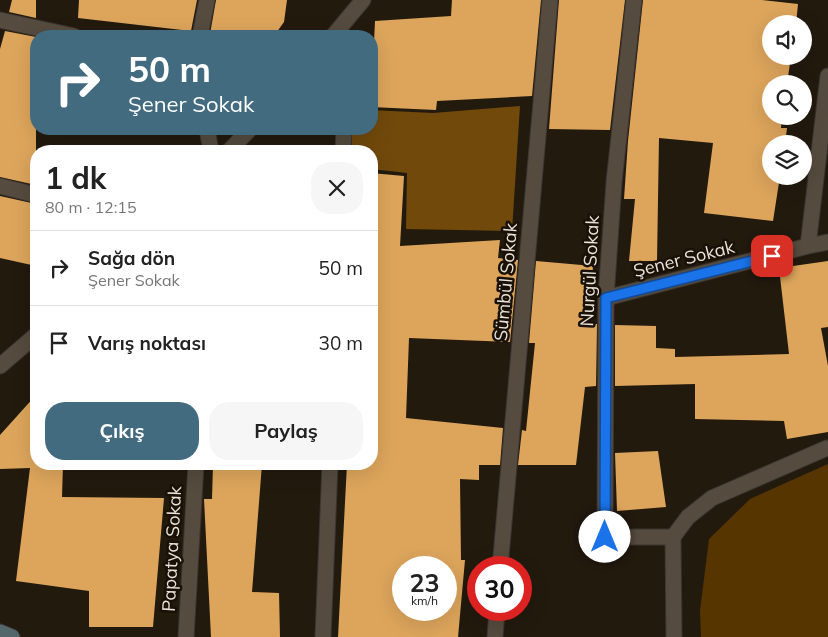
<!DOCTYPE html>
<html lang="tr">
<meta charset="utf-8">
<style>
:root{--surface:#fff;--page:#f6f6f6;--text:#222;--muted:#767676;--line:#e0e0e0;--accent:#426b7f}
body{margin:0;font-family:Mulish,sans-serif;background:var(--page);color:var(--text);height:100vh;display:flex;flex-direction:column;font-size:19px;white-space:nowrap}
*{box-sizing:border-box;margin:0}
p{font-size:16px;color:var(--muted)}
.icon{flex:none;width:28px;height:28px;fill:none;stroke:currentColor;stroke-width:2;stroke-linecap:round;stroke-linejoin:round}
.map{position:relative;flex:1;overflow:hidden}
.sheet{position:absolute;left:30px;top:145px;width:348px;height:325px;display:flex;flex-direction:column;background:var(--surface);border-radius:20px;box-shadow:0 5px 20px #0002}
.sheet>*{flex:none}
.top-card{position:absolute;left:30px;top:30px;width:348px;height:105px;border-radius:20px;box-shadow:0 5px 20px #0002;background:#426b7f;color:#fff;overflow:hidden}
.controls{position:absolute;left:762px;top:15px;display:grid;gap:10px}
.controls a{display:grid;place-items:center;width:50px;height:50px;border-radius:50%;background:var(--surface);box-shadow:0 5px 20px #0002;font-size:25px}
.speed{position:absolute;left:392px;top:556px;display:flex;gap:10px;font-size:25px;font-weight:700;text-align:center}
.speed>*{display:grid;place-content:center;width:65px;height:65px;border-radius:50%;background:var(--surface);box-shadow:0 5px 20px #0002;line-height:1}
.speed small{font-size:12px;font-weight:400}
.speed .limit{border:8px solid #d22;background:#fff;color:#111}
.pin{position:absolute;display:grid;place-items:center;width:42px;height:42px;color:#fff;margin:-21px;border-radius:10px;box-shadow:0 2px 8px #0006}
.me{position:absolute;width:55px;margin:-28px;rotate:0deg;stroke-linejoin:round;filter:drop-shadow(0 0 4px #0008)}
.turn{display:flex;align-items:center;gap:18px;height:105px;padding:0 15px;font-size:22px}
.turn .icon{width:65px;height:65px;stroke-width:2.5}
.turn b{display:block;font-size:35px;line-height:42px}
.round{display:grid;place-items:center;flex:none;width:52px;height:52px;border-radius:20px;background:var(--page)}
.summary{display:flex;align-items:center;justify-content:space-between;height:85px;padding:0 15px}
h1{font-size:30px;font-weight:700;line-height:38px}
.primary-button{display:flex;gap:10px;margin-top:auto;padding:10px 15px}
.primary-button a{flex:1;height:58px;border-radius:20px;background:var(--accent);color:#fff;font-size:20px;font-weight:700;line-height:58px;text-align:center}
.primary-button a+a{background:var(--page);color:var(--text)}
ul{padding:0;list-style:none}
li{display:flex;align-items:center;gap:15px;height:75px;padding:0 15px;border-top:1px solid var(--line)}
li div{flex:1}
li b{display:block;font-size:19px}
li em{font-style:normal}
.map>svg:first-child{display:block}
.green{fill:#573500}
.forest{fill:#71490b}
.building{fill:#dda55c;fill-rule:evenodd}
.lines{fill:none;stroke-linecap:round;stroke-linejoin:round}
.minor-casing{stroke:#3d3630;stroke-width:17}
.secondary-casing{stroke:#3d3630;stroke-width:17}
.minor{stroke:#554b3e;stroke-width:15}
.secondary{stroke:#54686b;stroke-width:15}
.route-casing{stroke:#114b97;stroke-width:12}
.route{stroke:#1a73e8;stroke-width:9}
.labels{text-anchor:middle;stroke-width:5;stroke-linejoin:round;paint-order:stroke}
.street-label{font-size:18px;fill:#e9e3db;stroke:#191106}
</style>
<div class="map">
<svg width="828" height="637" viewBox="0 0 828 637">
<rect width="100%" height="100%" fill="#231a0e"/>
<path class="green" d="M828 464V637H701L700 611 709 539 750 499Z"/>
<path class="forest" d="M520 106 512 231 406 229 407 173 371 169V151H352V129H371V110L433 113Z"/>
<path class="building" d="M12 0H36V18L9 12Z
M79 0H197L191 31 78 18Z
M216 0H287L284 22 274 36H232L210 34Z
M452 0H541L532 96 437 101 436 110 371 107 375 21 451 16Z
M559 0H625L610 130 549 129Z
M643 0H762L798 4 796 24H771V56H791L787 84H771V116H782L781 128H787L785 144H771V176H780L773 221 704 213 713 143 659 138 657 261H629L635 199H624L628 141Z
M5 31 36 37V185L0 177V49Z
M371 173 404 176 400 246 500 240 498 258 518 260 510 342 409 338 406 418 503 428 500 465H479V480L460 479 461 560H465L458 637H338L347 464H371ZM404 568H446V610H404Z
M0 196 36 204V266L0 258Z
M536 261 593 266 589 324H597L596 386 585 387 576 465H518L522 430 526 431 535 343H529Z
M828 261V327L821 328 828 366V432L787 439 784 421 695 419V384L615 386V325L656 326V348L675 349V357L789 354 779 268Z
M36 395V464H63L62 497 164 498 153 627H89V591L16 581 30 468 0 469V435Z
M658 451 666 507 617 511 615 453Z
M213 464H262L252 592 279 593 280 637H211L204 499H212Z"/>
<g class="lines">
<g class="minor-casing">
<path id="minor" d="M634 0 614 182 606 298 605 537H673
M0 20 74 36
M200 36 207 0
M333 36 363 0
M207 129 211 151
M229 151 250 129
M343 151 344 129
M0 186 36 195
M808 246 828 242
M606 298 808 246 828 76
M0 366 36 335
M500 568 550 0
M186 637 196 464
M323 637 330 464
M495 637 497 610
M674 637 673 537 688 517 712 498 827 448"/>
</g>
<g class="secondary-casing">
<path id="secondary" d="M0 632 12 637"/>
</g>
<use href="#minor" class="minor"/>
<use href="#secondary" class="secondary"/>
</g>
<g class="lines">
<g class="route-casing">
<path id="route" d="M605 537 606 298 772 256"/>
</g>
<use href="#route" class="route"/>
</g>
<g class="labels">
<g class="street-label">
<text transform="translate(684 259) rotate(-14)" y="6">Şener Sokak</text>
<text transform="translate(590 271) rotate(-87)" y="6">Nurgül Sokak</text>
<text transform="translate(506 282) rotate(-85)" y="6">Sümbül Sokak</text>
<text transform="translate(172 549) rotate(-87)" y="6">Papatya Sokak</text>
</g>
</g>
</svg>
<div class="controls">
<a><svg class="icon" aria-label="sound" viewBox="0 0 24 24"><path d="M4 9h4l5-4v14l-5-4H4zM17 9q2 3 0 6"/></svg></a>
<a><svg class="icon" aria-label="search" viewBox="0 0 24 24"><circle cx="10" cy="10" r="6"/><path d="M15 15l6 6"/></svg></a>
<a><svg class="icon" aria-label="layers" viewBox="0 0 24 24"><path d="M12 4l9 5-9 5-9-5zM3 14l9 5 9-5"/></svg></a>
</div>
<div class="speed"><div>23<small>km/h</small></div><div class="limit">30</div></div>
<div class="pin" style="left:772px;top:256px;background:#d93025"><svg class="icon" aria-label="arrive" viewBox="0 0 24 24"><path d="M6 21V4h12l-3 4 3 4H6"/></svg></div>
<svg class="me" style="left:605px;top:537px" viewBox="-20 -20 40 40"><circle r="19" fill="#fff"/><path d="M0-13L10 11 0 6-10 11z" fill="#1a73e8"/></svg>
<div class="top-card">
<div class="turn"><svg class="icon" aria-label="right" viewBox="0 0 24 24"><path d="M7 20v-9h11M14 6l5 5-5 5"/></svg><div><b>50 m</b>Şener Sokak</div></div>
</div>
<section class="sheet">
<div class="summary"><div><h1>1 dk</h1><p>80 m · 12:15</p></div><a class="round"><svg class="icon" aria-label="close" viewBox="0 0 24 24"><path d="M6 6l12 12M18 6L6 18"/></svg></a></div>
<ul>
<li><svg class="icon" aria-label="right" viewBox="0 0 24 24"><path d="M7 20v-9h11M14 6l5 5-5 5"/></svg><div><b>Sağa dön</b><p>Şener Sokak</p></div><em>50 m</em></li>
<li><svg class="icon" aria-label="arrive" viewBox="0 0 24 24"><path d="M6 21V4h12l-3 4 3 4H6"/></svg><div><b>Varış noktası</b></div><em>30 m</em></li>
</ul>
<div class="primary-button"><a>Çıkış</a><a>Paylaş</a></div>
</section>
</div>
